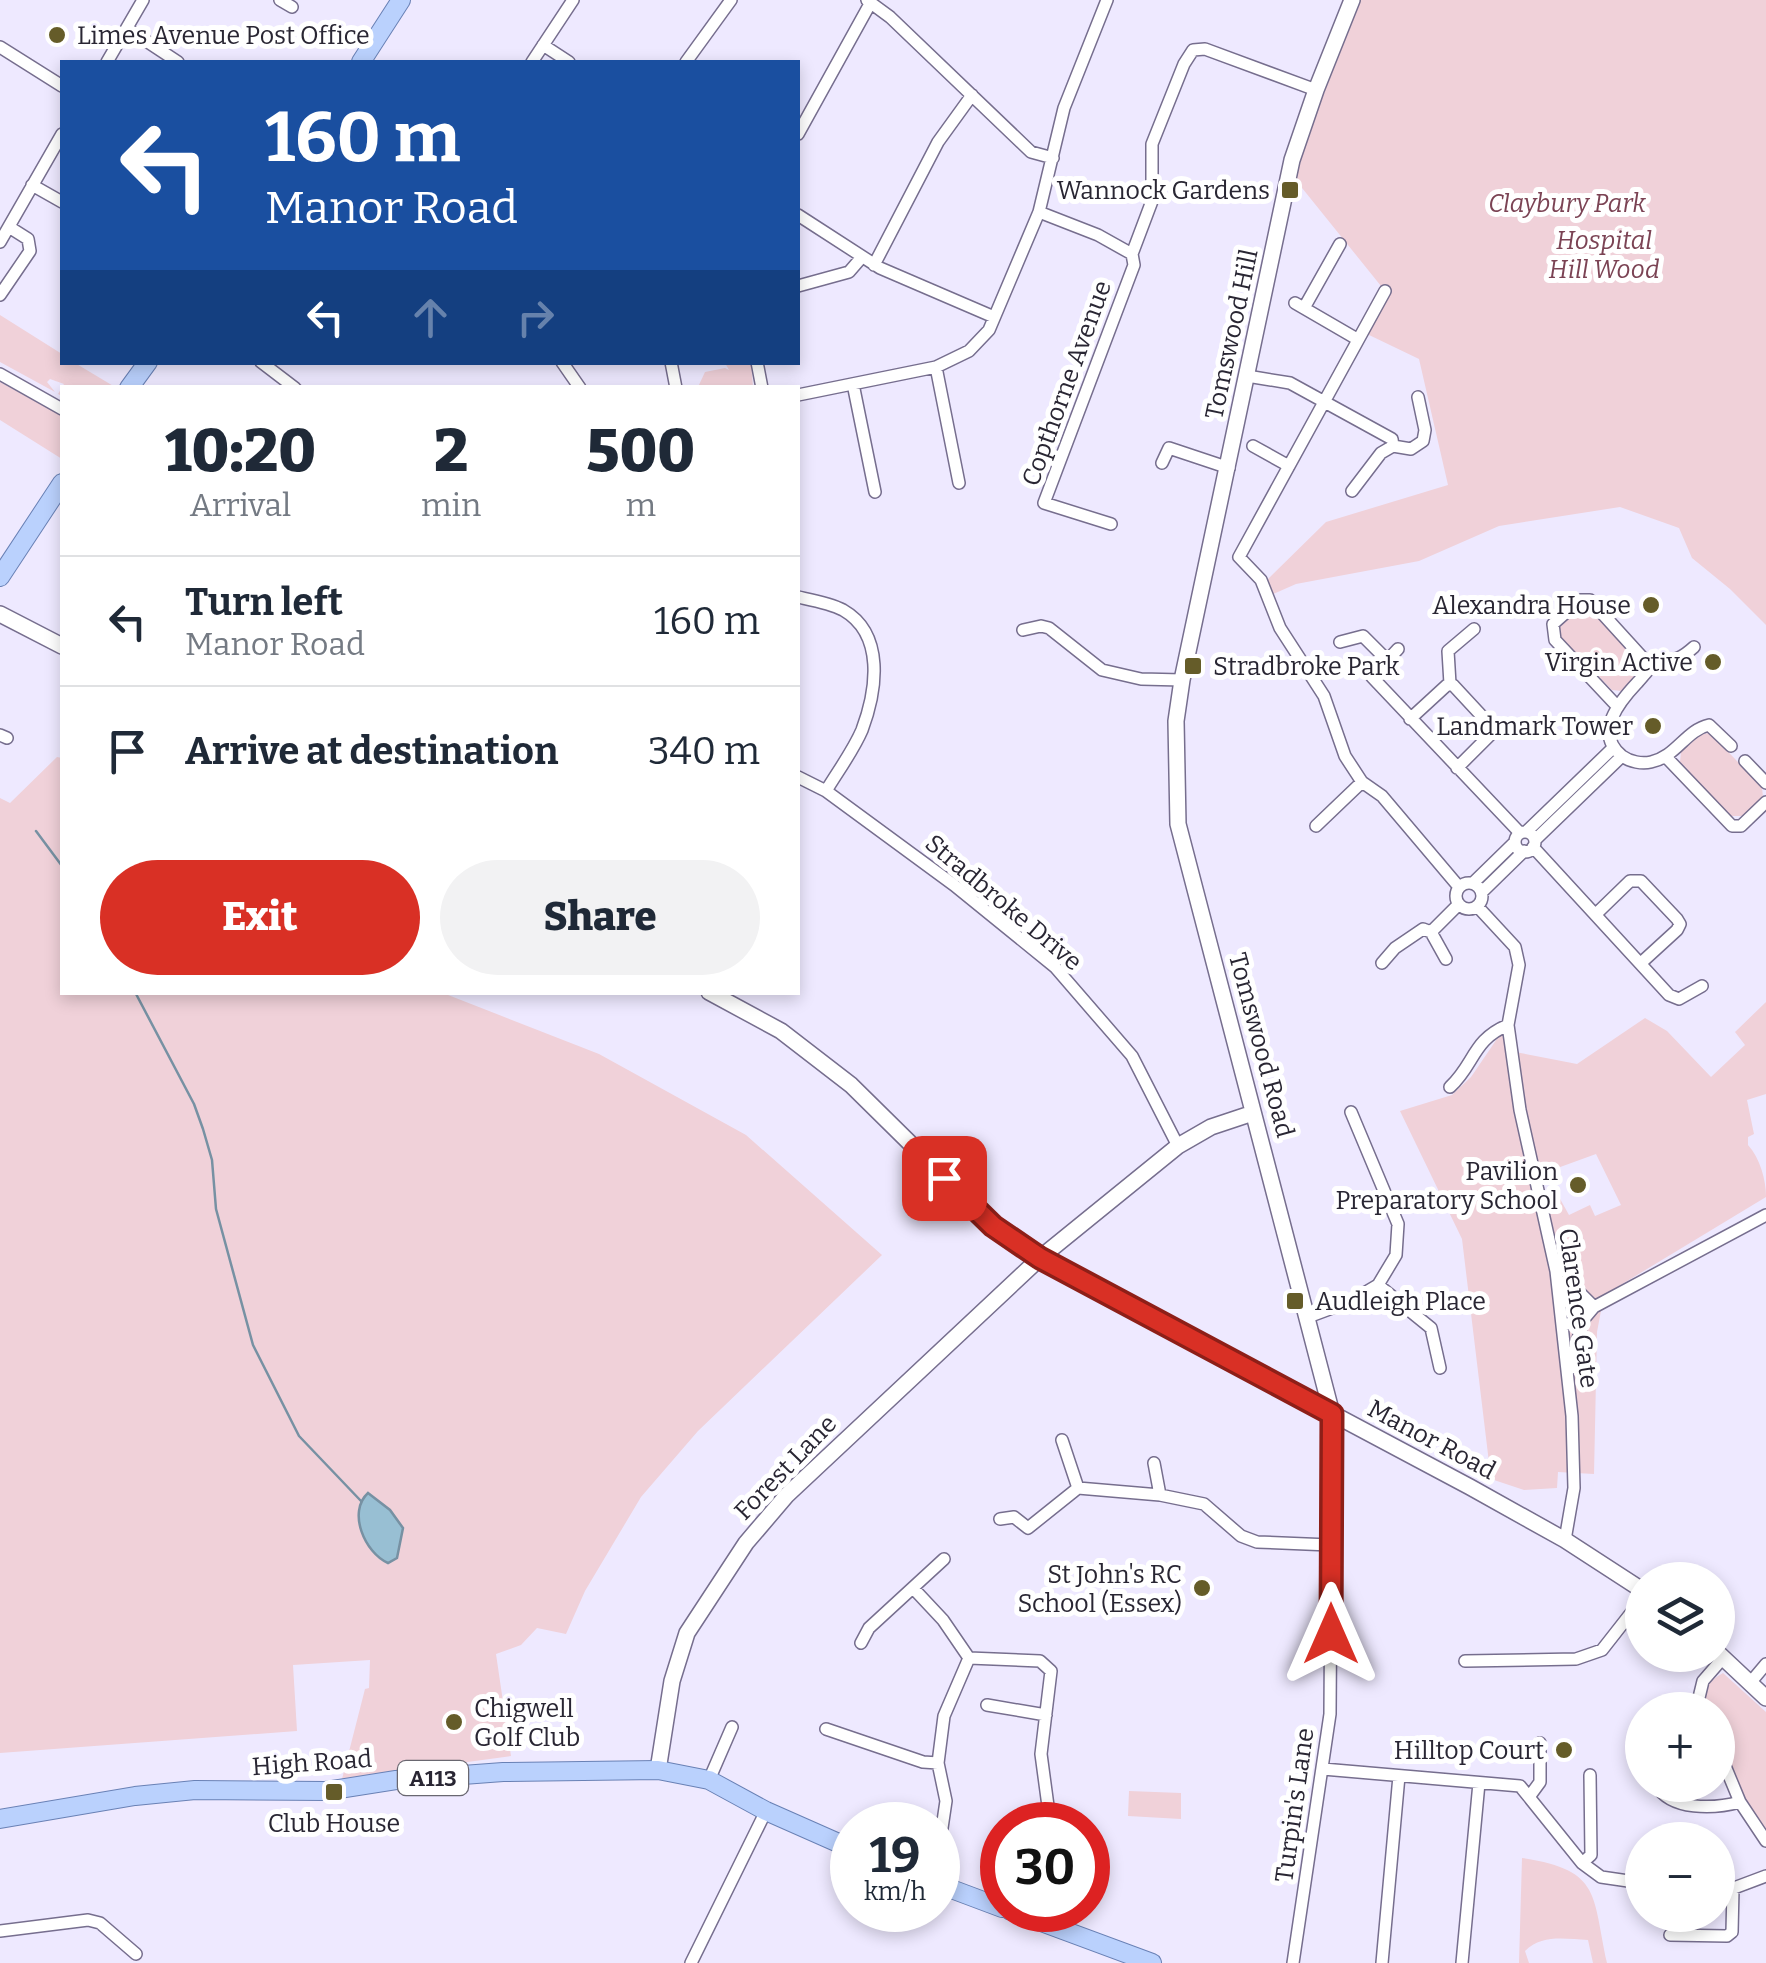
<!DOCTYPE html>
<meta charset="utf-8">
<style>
:root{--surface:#fff;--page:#f2f2f3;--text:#1f2937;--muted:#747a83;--line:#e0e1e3;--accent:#d93025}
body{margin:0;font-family:Bitter,serif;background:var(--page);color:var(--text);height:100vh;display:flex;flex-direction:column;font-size:38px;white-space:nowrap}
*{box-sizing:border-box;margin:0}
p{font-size:32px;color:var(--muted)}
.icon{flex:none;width:55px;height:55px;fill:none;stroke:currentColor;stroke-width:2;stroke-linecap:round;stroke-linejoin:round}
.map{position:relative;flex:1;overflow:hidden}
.panel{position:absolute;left:60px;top:385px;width:740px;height:610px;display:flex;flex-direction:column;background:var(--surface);border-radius:0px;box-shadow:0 5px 15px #0003}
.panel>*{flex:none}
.hud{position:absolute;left:60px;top:60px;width:740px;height:305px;border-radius:0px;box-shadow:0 5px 15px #0003;background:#1a4fa0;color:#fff;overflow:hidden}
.controls{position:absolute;left:1625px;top:1562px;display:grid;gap:20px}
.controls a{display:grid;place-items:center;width:110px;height:110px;border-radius:50%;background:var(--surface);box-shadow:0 5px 15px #0003;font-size:50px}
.speed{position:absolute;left:830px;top:1802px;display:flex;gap:20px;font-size:50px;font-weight:700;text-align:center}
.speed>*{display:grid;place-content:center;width:130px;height:130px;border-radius:50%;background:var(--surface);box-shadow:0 5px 15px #0003;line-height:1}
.speed small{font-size:25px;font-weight:400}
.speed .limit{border:15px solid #d22;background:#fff;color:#111}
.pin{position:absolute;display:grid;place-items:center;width:85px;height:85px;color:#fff;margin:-42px;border-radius:20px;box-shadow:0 5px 15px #0006}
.me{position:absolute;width:110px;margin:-55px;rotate:0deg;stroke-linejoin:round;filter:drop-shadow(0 0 8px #0008)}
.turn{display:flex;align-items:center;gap:35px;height:210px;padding:0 40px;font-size:45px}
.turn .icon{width:130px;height:130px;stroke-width:2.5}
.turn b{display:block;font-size:70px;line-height:85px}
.lanes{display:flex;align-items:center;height:95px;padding:0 40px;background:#0003;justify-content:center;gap:50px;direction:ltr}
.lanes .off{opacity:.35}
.eta{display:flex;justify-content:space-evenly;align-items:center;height:170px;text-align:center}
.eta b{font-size:60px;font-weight:800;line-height:70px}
.primary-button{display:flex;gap:20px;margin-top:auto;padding:20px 40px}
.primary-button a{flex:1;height:115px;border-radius:60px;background:var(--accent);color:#fff;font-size:40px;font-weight:800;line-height:115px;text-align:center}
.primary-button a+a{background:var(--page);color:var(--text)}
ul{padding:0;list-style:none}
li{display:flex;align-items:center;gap:30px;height:130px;padding:0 40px;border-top:2px solid var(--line)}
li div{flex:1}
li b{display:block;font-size:38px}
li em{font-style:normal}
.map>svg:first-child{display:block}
.green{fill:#f0d1d9;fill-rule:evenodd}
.water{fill:#98bfd3;stroke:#7791a3;stroke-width:2.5}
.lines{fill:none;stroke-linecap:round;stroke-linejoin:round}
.stream{stroke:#7791a3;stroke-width:2.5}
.street-casing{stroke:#766e8e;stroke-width:14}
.secondary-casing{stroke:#766e8e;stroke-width:18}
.primary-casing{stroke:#6981b5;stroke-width:20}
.street{stroke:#fff;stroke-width:11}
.secondary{stroke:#fff;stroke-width:15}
.primary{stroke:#bad1fd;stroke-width:18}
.route-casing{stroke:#8d1f18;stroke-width:25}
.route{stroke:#d93025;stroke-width:18}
.poi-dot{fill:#655c29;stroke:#fff;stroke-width:4}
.labels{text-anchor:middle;stroke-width:10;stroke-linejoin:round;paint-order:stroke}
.shield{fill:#fff;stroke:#696770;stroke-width:2.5}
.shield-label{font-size:22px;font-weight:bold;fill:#292633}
.poi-label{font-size:25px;fill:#292633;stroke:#fff;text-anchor:end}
.park-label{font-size:25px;font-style:italic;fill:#7b4354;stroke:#fff}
.street-label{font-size:25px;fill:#292633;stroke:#fff}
</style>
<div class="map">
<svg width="1766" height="1963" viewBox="0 0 1766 1963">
<rect width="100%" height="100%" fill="#eee9ff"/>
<path class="green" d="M1359 0H1766V625L1730 589 1692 558 1679 528 1620 507 1499 526 1419 561 1296 584 1271 595 1267 580 1326 522 1448 485 1419 359 1367 334 1385 291 1294 178 1313 104Z
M0 315 62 354V362L75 363 115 387 62 388V396L58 394 64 384 50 379 47 382 55 392 0 362Z
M725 363H751L753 387H698L705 372 725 368 729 370Z
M0 382 62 416V459L0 420Z
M1589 606 1641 661 1642 671 1621 691 1612 690 1560 637V627L1580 608Z
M1710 733 1762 787 1763 798 1742 816H1731L1680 762 1681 752 1701 734Z
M57 757 62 758V992L443 993 599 1054 746 1135 882 1255 698 1431 641 1497 585 1591 566 1634 537 1628 521 1645 496 1654 511 1756 342 1779 365 1689 369 1688 370 1660 293 1665 297 1731 0 1753V798L10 803Z
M1766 1002V1094L1747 1100 1754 1134 1748 1137V1145C1760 1158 1766 1180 1766 1197L1604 1295 1597 1332 1594 1474 1558 1472 1557 1488 1524 1490 1491 1479 1462 1239 1400 1111 1452 1095 1471 1077 1501 1033 1510 1051 1577 1064 1645 1018 1667 1031 1711 1077 1745 1045 1735 1032ZM1596 1154 1621 1205 1595 1216 1590 1205 1569 1215 1559 1197 1547 1199 1541 1174Z
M1723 1673 1766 1712V1833L1744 1799 1730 1761 1718 1742V1710H1702C1701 1693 1708 1681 1723 1673Z
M1129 1791 1181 1793V1819L1128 1816Z
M1522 1858C1602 1870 1592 1895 1607 1963H1593L1588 1940C1565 1939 1542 1934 1525 1951L1529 1963H1519Z"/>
<path class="water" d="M368 1493 390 1510 403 1528 397 1558 388 1563C365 1553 347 1512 368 1493Z"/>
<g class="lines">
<path class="stream" d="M36 831 62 866
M135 992 194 1104 203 1129 212 1160 216 1209 253 1345 299 1436 361 1501"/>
<g class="street-casing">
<path id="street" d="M280 0 292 7
M867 0 890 17 1031 152 1053 158
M128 29 178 62
M543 45 569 62
M0 47 62 86
M107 62 143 0
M532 62 573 0
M686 62 731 0
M798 134 871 2
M32 185 62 202
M1039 212 1098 235 1132 254 1134 265 1044 503 1111 524
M798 215 880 268 994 317
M0 242 62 134
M1132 254 1152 201V144L1184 64 1193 50 1205 49 1316 90
M874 265 938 142 972 95
M798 286 849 272 862 257
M1385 291 1239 557 1261 580 1280 628 1324 696 1345 756 1362 782 1382 796 1459 887
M0 295 30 251 28 239 9 227
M1295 303 1357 339
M1304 308 1340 244
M261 362 295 388
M562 362 580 388
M671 362 676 388
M757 362 762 388
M936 367 959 483
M0 374 62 409
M1247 376 1290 383 1392 439 1393 446 1381 453 1352 491
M853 384 875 492
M798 395 936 367 969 351 989 330 1039 212 1064 108 1107 0
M1253 446 1289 466
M1393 446 1411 449 1423 441 1425 430 1418 397
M1162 463 1169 448 1229 468
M798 597C812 600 830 603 843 610 885 634 877 690 862 730 853 751 838 771 826 791
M1023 630 1041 626 1049 628 1102 670 1141 679 1182 680
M1340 642 1363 636 1387 660
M1694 647C1673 666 1670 656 1653 666 1648 669 1642 678 1637 683 1620 701 1593 733 1622 756 1630 762 1642 764 1651 762 1676 757 1686 730 1709 725L1731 746
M1398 649 1372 677 1520 833
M1450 684 1448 651 1474 629
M1616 705 1555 640 1553 624 1580 600H1590L1651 667
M1410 719 1447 685H1453L1491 726 1490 735 1457 768
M0 735 7 738
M1666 757 1732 826H1741L1766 802
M1745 761 1766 783
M798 777 826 791 954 885 1055 967 1132 1056 1178 1146
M1316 826 1362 782
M1526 832 1614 747
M1515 842a10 10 0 1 1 20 0a10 10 0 1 1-20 0Z
M1535 840 1622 756
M1533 847 1669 995 1679 999 1702 986
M1456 896a13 13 0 1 1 26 0a13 13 0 1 1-26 0Z
M1473 883 1515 842
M1482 892 1524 851
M1477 906 1515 947 1519 965 1508 1025 1520 1110 1556 1271 1572 1416 1574 1488 1565 1540
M1596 914 1630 881H1641L1677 919 1680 924 1677 930 1642 962
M1431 932 1459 904
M1382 963 1395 948 1423 929 1431 932 1446 959
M1450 1087C1475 1064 1472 1040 1508 1025
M1378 1285 1431 1328 1440 1368
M1558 1285 1575 1288 1594 1307
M1308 1317 1351 1301 1378 1285 1396 1255 1398 1224 1351 1112
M1563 1325 1583 1320 1594 1307 1766 1215
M1570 1369 1583 1320
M1062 1440 1078 1488
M1154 1463 1160 1495
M1000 1519 1014 1517 1028 1528 1078 1488 1160 1495 1204 1504 1241 1536 1257 1542 1330 1545
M913 1588 943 1620 969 1658
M861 1643 869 1628 944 1559
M969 1658 1040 1661 1051 1671 1041 1754 1048 1806 1043 1825
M1465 1661 1576 1659 1602 1650 1642 1599
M1750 1683 1766 1664
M987 1705 1046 1715
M1696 1710 1703 1681 1723 1658
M826 1729 923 1762 938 1763 946 1801 938 1855
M1718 1749 1740 1802 1766 1841
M938 1763 944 1716 969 1658
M1323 1769 1520 1786 1582 1863 1601 1877 1642 1883
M709 1780 732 1727
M1656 1785C1671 1811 1714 1809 1740 1802
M1529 1797 1540 1782V1743
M1582 1863 1591 1855 1590 1775
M1718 1894 1766 1876
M0 1931 88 1920 100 1923 136 1954
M1670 1935 1727 1936 1732 1932 1733 1889
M691 1963 766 1811
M1293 1963 1330 1714 1332 1414
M1382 1963 1399 1776
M1462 1963 1479 1783"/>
</g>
<g class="secondary-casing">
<path id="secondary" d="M0 614 62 646
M709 992 781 1031 851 1085 993 1225 1040 1258 1470 1487 1565 1540 1642 1590
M1332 1414 1178 824 1176 721 1182 680 1292 160 1316 90 1352 0
M1718 1653 1766 1698
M658 1770 672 1681 687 1633 746 1543 787 1495 1040 1258 1178 1146 1211 1127 1253 1113"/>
</g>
<g class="primary-casing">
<path id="primary" d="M361 62 401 0
M129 388 148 362
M0 577 62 483
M0 1819 135 1796 195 1790 326 1791 396 1780 503 1772 658 1770 709 1780 766 1811 852 1849
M938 1884 1002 1908
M1009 1910 1152 1963"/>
</g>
<use href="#street" class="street"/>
<use href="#secondary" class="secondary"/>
<use href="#primary" class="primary"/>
</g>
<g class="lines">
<g class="route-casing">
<path id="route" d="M944 1178 993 1226 1040 1258 1332 1414 1331 1634"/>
</g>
<use href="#route" class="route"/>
</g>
<g class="poi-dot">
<circle cx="57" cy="35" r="10"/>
<rect x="1280" y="180" width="20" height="20" rx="5"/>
<circle cx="1651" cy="605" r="10"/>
<circle cx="1713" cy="662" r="10"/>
<rect x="1183" y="656" width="20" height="20" rx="5"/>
<circle cx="1653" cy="726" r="10"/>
<circle cx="1578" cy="1185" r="10"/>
<rect x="1285" y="1291" width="20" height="20" rx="5"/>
<circle cx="1202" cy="1588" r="10"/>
<circle cx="454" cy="1722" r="10"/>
<circle cx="1564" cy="1750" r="10"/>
<rect x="324" y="1782" width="20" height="20" rx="5"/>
</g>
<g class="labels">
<rect class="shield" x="398" y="1761" width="70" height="34" rx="8"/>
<g class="shield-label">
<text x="433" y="1786">A113</text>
</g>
<g class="poi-label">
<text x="77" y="44" text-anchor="start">Limes Avenue Post Office</text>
<text x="1270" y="199">Wannock Gardens</text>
<text x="1631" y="614">Alexandra House</text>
<text x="1693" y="671">Virgin Active</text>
<text x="1213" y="675" text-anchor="start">Stradbroke Park</text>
<text x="1633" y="735">Landmark Tower</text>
<text x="1558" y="1180">Pavilion<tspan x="1558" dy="29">Preparatory School</tspan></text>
<text x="1315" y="1310" text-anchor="start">Audleigh Place</text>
<text x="1182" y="1583">St John's RC<tspan x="1182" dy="29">School (Essex)</tspan></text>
<text x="474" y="1717" text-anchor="start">Chigwell<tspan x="474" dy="29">Golf Club</tspan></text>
<text x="1544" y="1759">Hilltop Court</text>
<text x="334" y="1832" text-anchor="middle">Club House</text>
</g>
<g class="park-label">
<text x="1567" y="212">Claybury Park</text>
<text x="1604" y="249">Hospital<tspan x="1604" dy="29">Hill Wood</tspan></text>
</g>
<g class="street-label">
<text transform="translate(1231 334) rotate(-78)" y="9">Tomswood Hill</text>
<text transform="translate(1066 383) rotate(-70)" y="9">Copthorne Avenue</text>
<text transform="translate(1004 902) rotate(40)" y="9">Stradbroke Drive</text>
<text transform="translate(1262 1045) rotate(75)" y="9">Tomswood Road</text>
<text transform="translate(1579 1308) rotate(82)" y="9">Clarence Gate</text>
<text transform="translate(1432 1439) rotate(28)" y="9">Manor Road</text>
<text transform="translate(785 1467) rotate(-46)" y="9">Forest Lane</text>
<text transform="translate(312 1762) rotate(-4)" y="9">High Road</text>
<text transform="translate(1294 1805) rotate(-82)" y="9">Turpin's Lane</text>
</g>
</g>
</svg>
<div class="controls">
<a><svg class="icon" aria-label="layers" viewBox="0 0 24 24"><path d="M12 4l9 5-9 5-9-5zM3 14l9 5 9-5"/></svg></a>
<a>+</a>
<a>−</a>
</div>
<div class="speed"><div>19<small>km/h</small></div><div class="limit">30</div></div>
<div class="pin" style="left:944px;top:1178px;background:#d93025"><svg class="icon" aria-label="arrive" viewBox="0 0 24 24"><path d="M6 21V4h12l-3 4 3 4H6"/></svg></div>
<svg class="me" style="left:1331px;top:1634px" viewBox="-20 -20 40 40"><path d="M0-17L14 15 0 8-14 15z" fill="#d93025" stroke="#fff" stroke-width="4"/></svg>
<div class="hud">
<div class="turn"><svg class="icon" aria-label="left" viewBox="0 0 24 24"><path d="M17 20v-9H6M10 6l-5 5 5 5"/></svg><div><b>160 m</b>Manor Road</div></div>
<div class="lanes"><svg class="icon" aria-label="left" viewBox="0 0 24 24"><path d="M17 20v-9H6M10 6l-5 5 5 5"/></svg><svg class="icon off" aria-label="ahead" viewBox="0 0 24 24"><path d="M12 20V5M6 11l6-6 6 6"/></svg><svg class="icon off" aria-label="right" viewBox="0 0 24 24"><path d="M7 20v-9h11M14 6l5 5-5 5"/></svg></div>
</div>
<section class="panel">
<div class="eta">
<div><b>10:20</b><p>Arrival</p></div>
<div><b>2</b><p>min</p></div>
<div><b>500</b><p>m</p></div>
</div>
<ul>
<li><svg class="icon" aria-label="left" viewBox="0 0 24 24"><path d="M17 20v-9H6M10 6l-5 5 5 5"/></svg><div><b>Turn left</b><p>Manor Road</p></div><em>160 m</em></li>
<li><svg class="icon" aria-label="arrive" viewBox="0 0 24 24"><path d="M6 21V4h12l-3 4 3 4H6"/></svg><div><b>Arrive at destination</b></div><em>340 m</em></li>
</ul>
<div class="primary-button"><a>Exit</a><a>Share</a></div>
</section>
</div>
